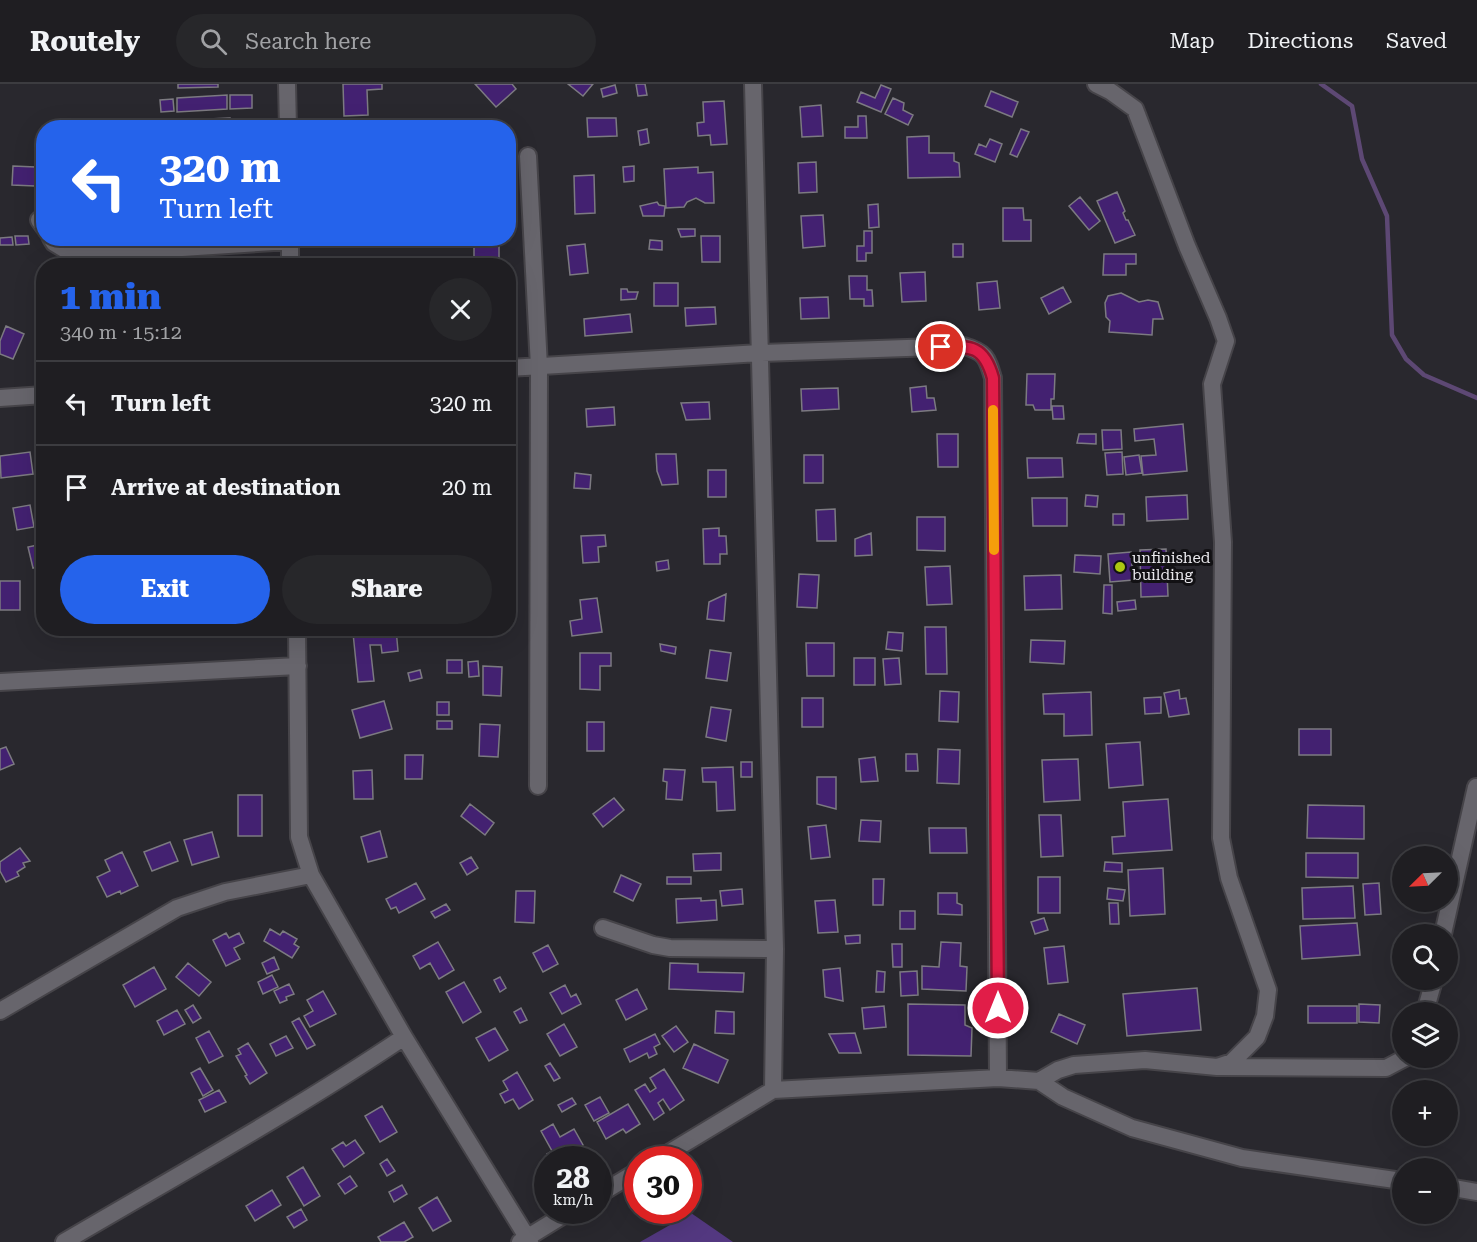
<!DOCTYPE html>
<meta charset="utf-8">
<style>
:root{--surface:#1f1e22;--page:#27272a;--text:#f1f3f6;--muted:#a1a2a5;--line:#3c3c40;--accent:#2563eb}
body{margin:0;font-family:"Roboto Serif",serif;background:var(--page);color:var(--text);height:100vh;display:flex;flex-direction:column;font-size:22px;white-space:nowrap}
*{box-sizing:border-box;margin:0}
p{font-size:20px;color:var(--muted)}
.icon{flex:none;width:33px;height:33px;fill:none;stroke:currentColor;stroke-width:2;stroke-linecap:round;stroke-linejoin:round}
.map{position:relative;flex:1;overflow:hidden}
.panel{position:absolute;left:36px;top:174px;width:480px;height:378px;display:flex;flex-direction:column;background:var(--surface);border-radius:24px;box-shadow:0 6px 24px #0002,0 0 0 2px var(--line)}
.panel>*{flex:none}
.hud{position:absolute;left:36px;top:36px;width:480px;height:126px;border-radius:24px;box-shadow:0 6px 24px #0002,0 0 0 2px var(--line);background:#2563eb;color:#fff;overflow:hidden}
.needle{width:39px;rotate:246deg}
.controls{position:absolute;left:1392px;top:762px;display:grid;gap:12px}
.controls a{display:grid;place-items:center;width:66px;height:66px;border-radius:50%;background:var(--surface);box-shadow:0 6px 24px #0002,0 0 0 2px var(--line);font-size:30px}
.speed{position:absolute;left:534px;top:1062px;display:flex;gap:12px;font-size:30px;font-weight:700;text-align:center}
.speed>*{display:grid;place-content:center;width:78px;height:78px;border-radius:50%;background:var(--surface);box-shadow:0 6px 24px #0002,0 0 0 2px var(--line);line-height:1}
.speed small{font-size:15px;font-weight:400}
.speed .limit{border:9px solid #d22;background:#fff;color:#111}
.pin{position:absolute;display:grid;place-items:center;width:51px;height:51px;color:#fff;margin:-26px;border:3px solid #fff;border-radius:50%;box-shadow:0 2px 6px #0007}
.me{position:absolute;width:66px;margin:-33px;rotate:0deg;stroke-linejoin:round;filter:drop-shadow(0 0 4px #0008)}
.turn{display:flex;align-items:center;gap:21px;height:126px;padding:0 24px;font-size:27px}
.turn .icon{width:78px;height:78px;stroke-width:2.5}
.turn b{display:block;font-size:42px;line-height:51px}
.round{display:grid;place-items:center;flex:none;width:63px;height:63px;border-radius:32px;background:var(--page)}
.head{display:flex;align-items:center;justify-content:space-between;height:102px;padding:0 24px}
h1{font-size:36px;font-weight:800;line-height:45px;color:var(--accent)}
.cta{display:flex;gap:12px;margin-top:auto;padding:12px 24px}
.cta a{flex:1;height:69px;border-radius:36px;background:var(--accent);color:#fff;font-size:24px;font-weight:800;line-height:69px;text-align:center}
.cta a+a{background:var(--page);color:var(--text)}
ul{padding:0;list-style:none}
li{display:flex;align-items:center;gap:18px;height:84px;padding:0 24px;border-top:2px solid var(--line)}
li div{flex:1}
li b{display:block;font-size:22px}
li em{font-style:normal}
header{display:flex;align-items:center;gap:36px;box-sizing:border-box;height:84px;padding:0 30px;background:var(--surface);border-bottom:2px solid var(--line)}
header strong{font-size:28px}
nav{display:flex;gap:33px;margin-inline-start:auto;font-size:21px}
.search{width:420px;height:54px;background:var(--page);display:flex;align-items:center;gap:15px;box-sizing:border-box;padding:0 21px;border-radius:33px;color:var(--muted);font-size:22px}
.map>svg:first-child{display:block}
.green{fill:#533880}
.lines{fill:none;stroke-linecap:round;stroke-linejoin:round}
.stream{stroke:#5d4874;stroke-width:4.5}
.building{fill:#432171;stroke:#7c7a81;stroke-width:1.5}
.minor-casing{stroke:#464449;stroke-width:20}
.minor{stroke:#67656c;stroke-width:16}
.route-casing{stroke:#92132f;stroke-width:15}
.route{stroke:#e11d48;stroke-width:10}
.slow{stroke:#f59e0b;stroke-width:10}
.poi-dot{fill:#acc611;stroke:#121114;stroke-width:2}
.labels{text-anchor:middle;stroke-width:6;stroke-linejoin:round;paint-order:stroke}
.poi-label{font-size:15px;fill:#e9e8ec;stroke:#121114;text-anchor:start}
</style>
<header>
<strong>Routely</strong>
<div class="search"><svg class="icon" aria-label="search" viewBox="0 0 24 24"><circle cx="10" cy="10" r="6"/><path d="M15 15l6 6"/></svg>Search here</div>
<nav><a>Map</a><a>Directions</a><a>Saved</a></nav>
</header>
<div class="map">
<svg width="1477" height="1158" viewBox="0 0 1477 1158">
<rect width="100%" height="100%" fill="#29282e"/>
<path class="green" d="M691 1129 733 1158H640Z"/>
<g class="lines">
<path class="stream" d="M1321 0 1352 22 1362 75 1387 132 1392 251 1406 275 1424 291 1477 314"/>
</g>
<path class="building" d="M178 0H218V3L178 4Z
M343 0H382V5L367 6 368 31 344 32Z
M475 0H512L516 5 496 23Z
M568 0H593L583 12Z
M636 0H645L647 11 638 12Z
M615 1 617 9 603 13 601 5Z
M881 1 891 5 881 28 857 18 861 8 875 14Z
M991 7 1018 18 1012 33 985 22Z
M227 11V25L177 28V14Z
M230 11H252V24L230 25Z
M893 14 904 19 903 26 913 31 908 41 885 30Z
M173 15 174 27 161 28 160 16Z
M724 17 727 60 711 61 710 51 698 52 697 39 704 38 703 18Z
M821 21 823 52 802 53 800 23Z
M858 32H866L867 54H845V43H858Z
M230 34V44H186V36Z
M587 34H616L617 52 588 53Z
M647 45 649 59 640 61 638 47Z
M1021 45 1029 48 1017 73 1010 70Z
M929 52V69H954V77L959 79 960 93 908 94 907 53Z
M990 55 1002 60 995 78 975 70 979 60 986 63Z
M816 78 817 108 799 109 798 79Z
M13 82 35 83V102L12 101Z
M634 82V97L624 98 623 83Z
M698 83V89L713 88 714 119H705L696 114 687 118 684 123 666 124 664 85Z
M594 91 595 129 575 130 574 92Z
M1117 108 1125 127 1123 129 1126 136H1128L1135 151 1115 159 1097 117Z
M1080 113 1100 137 1089 146 1069 122Z
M657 118 659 121 665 122 664 132H643L640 122Z
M878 120 879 143 869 144 868 121Z
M1003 124H1023L1024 136H1031V157H1003Z
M823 131 825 162 803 164 801 132Z
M678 145H695V152L681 153Z
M864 147H872V169H866V177H857V162H864Z
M15 152H28L29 160 16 161Z
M701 152H720V178H702Z
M12 153 13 161H0V154Z
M352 154H369V160H352Z
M650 156 662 157V166L649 165Z
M499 157V182H483L482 177H474V158Z
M585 160 588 189 570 191 567 162Z
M953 160H963V173H953Z
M1104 170H1136V180H1126V191H1103Z
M180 172H196L197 182H181Z
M925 188 926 217 902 218 900 189Z
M849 192H867V206H872L873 222H864V215H850Z
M997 197 1000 224 979 226 977 199Z
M654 199H678V222H654Z
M1063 203 1071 218 1049 230 1041 214Z
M621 205H627L628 208H638L636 215 621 216Z
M1121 209 1139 218 1148 216 1158 218 1163 235H1153L1152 251 1109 248 1110 237 1106 233 1105 219 1108 212Z
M828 213 829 234 801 235 800 214Z
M715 223 716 240 686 242 685 224Z
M630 230 632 248 585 252 584 235Z
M6 242 24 250 13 275 0 270V257Z
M1027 290H1055L1054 315H1051V326H1035L1033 321H1026Z
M926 302 927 314H934L936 326 912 328 910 304Z
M838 304 839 325 802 327 801 305Z
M709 318 710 335 686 336 681 319Z
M1052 322H1063L1064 335H1053Z
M614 323 615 341 587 343 586 325Z
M1183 340 1187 387 1143 391 1141 372 1156 371 1154 355 1135 357 1134 345Z
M1102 346H1121L1122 365 1103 366Z
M937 350H958V383H938Z
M1079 350H1096V360L1077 359Z
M30 368 33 390 1 394 0 372Z
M1122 368 1123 390 1107 391 1105 369Z
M656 370H676L678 400 662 401 657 387Z
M804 371H823V399H804Z
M1139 371 1142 389 1126 391 1124 373Z
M1027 374H1062L1063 393 1028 394Z
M708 386H726V413H708Z
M575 389 591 391 590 405 574 404Z
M1086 411 1098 412 1097 423 1085 422Z
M1187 411 1188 435 1147 437 1146 413Z
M1032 414H1067V442H1033Z
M30 421 34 443 17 446 13 424Z
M835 425 836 457H817L816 426Z
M1113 430H1124V441H1113Z
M917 433H945V467L917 466Z
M719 444V452H726L727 470H720V480H704L703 445Z
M871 449 872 471 855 472V455Z
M605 451 606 462 598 463 599 478 583 479 581 452Z
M38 461 42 482 33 484 28 463Z
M1166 465 1168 512 1141 513 1140 466Z
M1131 468 1133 496 1110 498 1108 470Z
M1075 471 1101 472 1100 490 1074 488Z
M668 476 669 485 657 487 656 478Z
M950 482 952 520 927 521 925 483Z
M799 490 819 491 817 524 797 523Z
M1061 491 1062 525 1025 526 1024 492Z
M0 497H20V526H0Z
M36 500H44V522L37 523Z
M1104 501H1112V530L1103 529Z
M726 510 724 537 707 535 709 518Z
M597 514 602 548 572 552 570 537 582 535 580 516Z
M1135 516 1136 525 1118 527 1117 518Z
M925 543H946L947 590H926Z
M396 545 398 567 382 569 381 561H370L374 597 358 598 353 549Z
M888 548 903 549 902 567 886 565Z
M1031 556 1065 557 1064 580 1030 578Z
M806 559H834V592H807Z
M660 560 676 563 675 570 661 567Z
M710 566 731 569 727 597 706 594Z
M580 569H611V582H600V606L580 605Z
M854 574H875V601H854Z
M899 574 901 600 885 601 883 575Z
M447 576H462V589H447Z
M478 577 479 592 469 593 468 578Z
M483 582 502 583 501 612 483 611Z
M420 586 422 594 410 597 408 589Z
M1179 606 1180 615 1186 614 1189 630 1169 633 1164 609Z
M940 607 959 608 958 638 939 637Z
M1091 608 1092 651 1064 652V630H1044L1043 610Z
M1161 613V629L1145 630 1144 614Z
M802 614H823V643H802Z
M384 617 392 645 360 654 352 626Z
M437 618H449V631H437Z
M711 623 731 626 726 657 706 653Z
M437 637H452V645H437Z
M587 638H604V667H587Z
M480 640 500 641 498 673 479 672Z
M1299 645H1331V671H1299Z
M1140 658 1143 701 1109 704 1106 660Z
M6 663 14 680 0 686V665Z
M938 665 960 666 959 700 937 699Z
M906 670H917L918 687H906Z
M405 671H423L422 695H405Z
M875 673 878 697 861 698 859 675Z
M1078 675 1080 716 1044 718 1042 676Z
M741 678H752V693H741Z
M733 683 735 726 717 727 716 698H703L702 684Z
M664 685 685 686 682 716 666 715 667 698 663 697Z
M372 686 373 715H354L353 687Z
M817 693H836V725L817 720Z
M238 711H262V752H238Z
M614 714 624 726 603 743 593 730Z
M1168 715 1172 766 1113 770 1112 753 1125 752 1123 718Z
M470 720 494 739 485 751 461 732Z
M1308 721 1364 722V755L1307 754Z
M1039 731H1061L1063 772 1041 773Z
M861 736 881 737 880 758 859 757Z
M826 741 830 773 811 775 808 743Z
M929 744H966L967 769H930Z
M380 747 387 773 368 778 361 753Z
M212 748 219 773 192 781 184 756Z
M170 758 178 777 152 787 144 768Z
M20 764 30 777 23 779 25 783 17 788 19 792 6 798 0 787V778Z
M122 768 138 802 121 810 120 807 107 813 97 793 110 787 105 776Z
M721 769V786L694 787 693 770Z
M1306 769H1358V794L1306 793Z
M471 773 478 784 467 791 460 779Z
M1105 778 1122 779V788L1104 787Z
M1163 784 1165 830 1130 832 1128 786Z
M621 791 641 800 633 817 614 808Z
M667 793H691V800H667Z
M1038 793H1060V829H1038Z
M873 795H884L883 821H873Z
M416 799 425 815 399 829 396 823 391 825 386 815Z
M1379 799 1381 830 1365 831 1363 800Z
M1353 802 1355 834 1303 835 1302 804Z
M1108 804 1125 806 1123 817 1107 815Z
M742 805 743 820 722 822 720 807Z
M516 807H535L534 839 515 838Z
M938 809H957V819L962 821V831L938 830Z
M701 814V817L716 816 717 836 677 839 676 815Z
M835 816 838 848 818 849 815 817Z
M1109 819H1118L1119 840H1110Z
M446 820 450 826 435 834 431 828Z
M900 827H915V845H900Z
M1044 834 1048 846 1035 850 1031 838Z
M1357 839 1360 871 1302 875 1300 842Z
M270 845 280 851 283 847 297 855 294 860 299 863 292 874 264 857Z
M226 849 229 854 239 849 244 859 234 864 240 875 226 882 213 856Z
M860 851V859L846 860 845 852Z
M438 858 454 886 439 895 430 879 420 885 413 872Z
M941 858 961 859 960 882 967 883 966 907 922 905V882L939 883Z
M892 860H902V883H893Z
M548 861 558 880 543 888 533 869Z
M1064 862 1068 898 1048 900 1044 864Z
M274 873 279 885 267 890 262 879Z
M188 879 211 898 199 912 176 893Z
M670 879 698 880V888L744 889 743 908 669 905Z
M154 883 166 905 135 923 123 901Z
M840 884 843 917 825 913 823 886Z
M877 887 885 888 884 908H876Z
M917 887 918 911 901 912 900 888Z
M272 891 278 903 263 910 258 898Z
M500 893 506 904 500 908 494 896Z
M464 898 481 928 463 939 446 908Z
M289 900 294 910 286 913 287 916 280 919 274 907Z
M565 901 571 913 576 910 581 920 562 930 550 909Z
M1197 904 1201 946 1127 952 1123 910Z
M637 905 647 925 626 936 616 916Z
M323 907 336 930 310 943 304 932 313 927 307 916Z
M908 920 965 921V941L972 944 971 972 908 971Z
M1359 920 1380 921 1379 939 1359 938Z
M193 921 201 934 193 939 185 926Z
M884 922 886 943 864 945 862 924Z
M1308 922H1357V939H1308Z
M521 924 527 936 520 939 514 928Z
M177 926 185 940 164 951 157 937Z
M716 927 734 928V950L715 949Z
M1059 930 1085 941 1077 960 1051 948Z
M299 934 315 961 307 965 292 938Z
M564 940 577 963 560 972 547 950Z
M676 942 688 958 674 968 662 952Z
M495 944 508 966 489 977 476 954Z
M209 947 223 972 209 979 196 954Z
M855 949 861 969H839L829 950Z
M655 950 660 960 654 963 657 970 649 974 647 969 630 978 624 965Z
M286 952 293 964 276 972 270 960Z
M248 959 267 989 250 1000 245 992 247 991 236 972 241 970 238 965Z
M694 960 728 976 718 999 683 984Z
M550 979 560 994 554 997 545 982Z
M200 984 213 1006 203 1012 191 989Z
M664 985 684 1016 670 1026 663 1015 658 1019 664 1029 654 1036 635 1006 645 1000 650 1008 656 1004 650 994Z
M517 988 533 1016 519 1025 513 1015 505 1019 500 1010 508 1006 503 997Z
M219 1006 226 1018 205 1028 199 1016Z
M600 1013 609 1029 594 1037 585 1021Z
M572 1014 576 1020 562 1028 558 1021Z
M628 1020 640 1040 626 1049 623 1045 606 1055 597 1038Z
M382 1022 397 1048 380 1058 365 1032Z
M553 1040 560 1053 574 1045 583 1061 557 1076H550L547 1070 552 1067 541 1047Z
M355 1056 364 1069 344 1083 332 1065 343 1058 346 1062Z
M387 1075 395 1087 387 1092 380 1080Z
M303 1083 320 1112 304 1122 287 1093Z
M350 1092 357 1102 345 1110 338 1100Z
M402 1101 407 1110 394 1118 389 1108Z
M272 1106 281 1121 255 1137 246 1122Z
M437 1113 451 1137 433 1147 419 1124Z
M301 1125 307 1136 294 1144 287 1133Z
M404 1138 413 1153 404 1158H381L378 1153Z"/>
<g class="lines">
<g class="minor-casing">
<path id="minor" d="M287 0 288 44
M1096 0 1110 7 1135 25 1187 162 1218 234 1226 257 1212 300 1223 458 1221 754 1229 794 1268 906 1265 932 1257 953 1232 978 1217 983
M528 72 539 283 538 702
M39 136 44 143
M51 154 54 159 74 171 290 157
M290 154V182
M508 284 760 269 964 262C985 268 987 273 993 294L998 994
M0 314 44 311
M297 544 299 753 311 791 404 953 530 1158
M0 598 298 582
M603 844 653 861 670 864 775 865
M1443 850 1476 703
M0 927 177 824 225 808 311 791
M1425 928 1434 896
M1039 997 1063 1013 1132 1044 1242 1074 1402 1097
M773 1006 998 994 1039 997 1058 986 1074 981 1145 976 1217 983 1386 984 1405 974
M657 1076 773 1006 775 865 753 0
M1448 1103 1477 1108
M598 1111 638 1087
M64 1158C178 1091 294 1027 404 953
M520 1158 572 1126"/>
</g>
<use href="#minor" class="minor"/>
</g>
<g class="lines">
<g class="route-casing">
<path id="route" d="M941 263C972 262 984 262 993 294L998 924"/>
</g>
<use href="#route" class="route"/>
<path class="slow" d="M993 326 994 466"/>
</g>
<circle class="poi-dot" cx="1120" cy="483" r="6"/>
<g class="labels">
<g class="poi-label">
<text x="1132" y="479">unfinished<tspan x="1132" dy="17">building</tspan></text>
</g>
</g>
</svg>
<div class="controls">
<a><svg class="needle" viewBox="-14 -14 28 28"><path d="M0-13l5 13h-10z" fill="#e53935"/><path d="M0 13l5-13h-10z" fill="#a1a2a5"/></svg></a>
<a><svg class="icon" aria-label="search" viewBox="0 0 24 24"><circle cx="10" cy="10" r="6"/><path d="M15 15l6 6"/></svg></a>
<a><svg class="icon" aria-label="layers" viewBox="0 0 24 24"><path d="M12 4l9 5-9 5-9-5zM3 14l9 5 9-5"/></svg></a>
<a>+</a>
<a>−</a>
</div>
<div class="speed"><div>28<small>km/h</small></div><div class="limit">30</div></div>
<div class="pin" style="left:941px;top:263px;background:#d93025"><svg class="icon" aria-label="arrive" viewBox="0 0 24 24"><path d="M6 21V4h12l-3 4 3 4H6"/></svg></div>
<svg class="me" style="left:998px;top:924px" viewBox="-20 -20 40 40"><circle r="17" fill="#e11d48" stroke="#fff" stroke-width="3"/><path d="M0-11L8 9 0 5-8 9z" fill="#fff"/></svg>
<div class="hud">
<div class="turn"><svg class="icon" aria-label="left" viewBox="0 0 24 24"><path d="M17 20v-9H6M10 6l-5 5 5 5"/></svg><div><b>320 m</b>Turn left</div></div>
</div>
<section class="panel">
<div class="head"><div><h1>1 min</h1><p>340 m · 15:12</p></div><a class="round"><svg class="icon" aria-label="close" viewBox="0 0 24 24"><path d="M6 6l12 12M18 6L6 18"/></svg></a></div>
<ul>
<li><svg class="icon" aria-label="left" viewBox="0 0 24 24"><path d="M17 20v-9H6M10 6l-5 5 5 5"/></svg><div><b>Turn left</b></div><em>320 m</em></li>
<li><svg class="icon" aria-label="arrive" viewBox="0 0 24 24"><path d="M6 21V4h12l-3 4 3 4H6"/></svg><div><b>Arrive at destination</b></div><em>20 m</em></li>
</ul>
<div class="cta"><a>Exit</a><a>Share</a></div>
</section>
</div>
